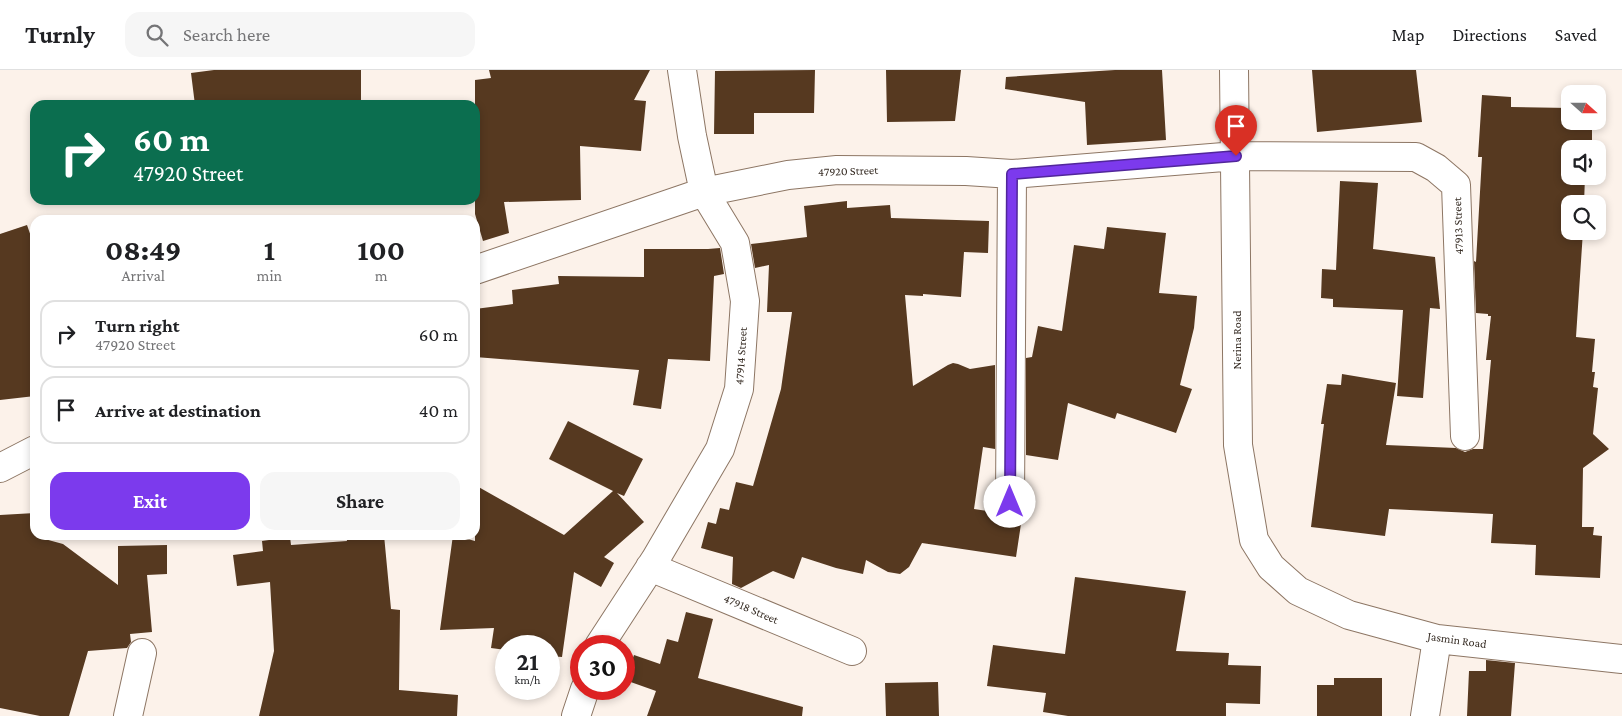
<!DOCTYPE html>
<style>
:root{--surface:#fff;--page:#f6f6f6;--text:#202124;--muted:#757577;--line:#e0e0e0;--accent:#7c3aed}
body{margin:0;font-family:"Crimson Pro",serif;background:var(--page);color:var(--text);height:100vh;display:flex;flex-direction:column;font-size:19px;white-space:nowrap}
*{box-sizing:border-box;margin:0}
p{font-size:16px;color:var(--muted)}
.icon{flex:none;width:28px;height:28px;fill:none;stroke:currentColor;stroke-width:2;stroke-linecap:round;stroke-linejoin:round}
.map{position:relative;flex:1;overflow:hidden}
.drawer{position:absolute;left:30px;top:145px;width:450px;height:325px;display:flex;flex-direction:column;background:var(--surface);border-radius:15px;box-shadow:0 2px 8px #0003}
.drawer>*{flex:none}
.top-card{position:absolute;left:30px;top:30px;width:450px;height:105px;border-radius:15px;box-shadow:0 2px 8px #0003;background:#0b6e4f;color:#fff;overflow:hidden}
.needle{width:32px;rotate:111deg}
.fabs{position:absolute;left:1561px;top:15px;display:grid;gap:10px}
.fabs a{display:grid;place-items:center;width:45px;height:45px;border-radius:10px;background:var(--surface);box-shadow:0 2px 8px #0003;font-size:25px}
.speed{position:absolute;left:495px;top:565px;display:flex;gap:10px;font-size:25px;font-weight:700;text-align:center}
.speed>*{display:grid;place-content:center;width:65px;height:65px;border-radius:50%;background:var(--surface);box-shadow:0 2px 8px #0003;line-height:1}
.speed small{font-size:12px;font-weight:400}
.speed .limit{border:8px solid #d22;background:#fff;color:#111}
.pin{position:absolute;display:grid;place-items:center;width:42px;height:42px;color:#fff;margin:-51px -21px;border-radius:50% 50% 50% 0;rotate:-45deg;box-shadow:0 0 5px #0007}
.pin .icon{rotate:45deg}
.me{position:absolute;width:55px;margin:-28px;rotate:0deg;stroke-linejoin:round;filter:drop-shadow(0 0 4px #0008)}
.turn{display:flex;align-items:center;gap:18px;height:105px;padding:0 20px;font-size:22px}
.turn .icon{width:65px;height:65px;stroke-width:2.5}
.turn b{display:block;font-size:35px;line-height:42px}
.eta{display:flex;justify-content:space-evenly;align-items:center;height:85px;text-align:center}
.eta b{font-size:30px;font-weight:700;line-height:35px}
.primary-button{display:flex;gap:10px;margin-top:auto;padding:10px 20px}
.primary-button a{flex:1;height:58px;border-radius:15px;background:var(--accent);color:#fff;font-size:20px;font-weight:700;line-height:58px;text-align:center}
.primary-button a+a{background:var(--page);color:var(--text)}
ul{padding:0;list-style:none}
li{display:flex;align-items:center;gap:15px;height:68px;margin:0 10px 8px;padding:0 10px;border:2px solid var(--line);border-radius:15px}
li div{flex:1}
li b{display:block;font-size:19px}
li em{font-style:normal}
header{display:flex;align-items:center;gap:30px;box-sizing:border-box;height:70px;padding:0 25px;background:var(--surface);border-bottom:1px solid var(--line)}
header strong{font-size:24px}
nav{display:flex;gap:28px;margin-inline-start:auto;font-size:18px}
.search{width:350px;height:45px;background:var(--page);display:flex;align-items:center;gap:12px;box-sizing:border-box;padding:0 18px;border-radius:15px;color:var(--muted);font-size:19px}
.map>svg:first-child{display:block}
.building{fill:#563920}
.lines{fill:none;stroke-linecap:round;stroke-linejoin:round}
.street-casing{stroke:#8d7664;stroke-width:30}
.street{stroke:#fff;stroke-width:28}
.route-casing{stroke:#51269a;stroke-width:12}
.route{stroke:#7c3aed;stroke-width:9}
.labels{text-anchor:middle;stroke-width:5;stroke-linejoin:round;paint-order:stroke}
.street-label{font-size:12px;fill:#372d25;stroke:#fff}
</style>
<header>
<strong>Turnly</strong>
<div class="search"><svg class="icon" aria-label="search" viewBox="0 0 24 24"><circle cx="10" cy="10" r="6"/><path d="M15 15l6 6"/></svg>Search here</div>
<nav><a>Map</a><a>Directions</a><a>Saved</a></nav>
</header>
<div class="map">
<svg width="1622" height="646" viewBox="0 0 1622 646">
<rect width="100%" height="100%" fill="#fcf2ea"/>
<path class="building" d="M214 0H361V31H317L318 35H195L191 3Z
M489 0H650L634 30 646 31 641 81 580 76 581 130 504 132 509 163 483 171 475 144V10L491 8Z
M815 0 814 43H754V64H714L715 1Z
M886 0H961L955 51 887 52Z
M1115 0H1162L1166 70 1087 75 1085 32 1005 19 1006 7Z
M1312 0H1416L1422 52 1317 62Z
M1482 25 1511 27V37L1570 38V51H1592V79H1570V106H1585L1584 134H1570V161H1583L1576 267 1595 269 1592 302H1595L1593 317 1598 318 1593 364 1609 379 1583 398 1582 457H1594L1593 465 1602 466 1600 508 1535 505 1536 475 1491 473 1493 444 1389 439 1385 466 1311 457 1324 354H1321L1327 314 1341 315 1342 304 1396 313 1386 375 1456 378 1465 382 1473 379H1483L1491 290H1486L1491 246H1488V244L1476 243 1474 191 1476 192 1482 87H1478Z
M1340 111 1378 113 1373 179 1435 187 1440 239 1430 238 1423 328 1397 326 1403 240 1333 237V229L1321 228 1322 199 1336 200Z
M847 131V138L890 135 891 148 989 151 988 183 964 182 961 227 923 224V226L905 225 913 316 948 295 953 293 958 294 970 299 995 295V379L983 377 974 439 994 442 993 451 1021 454 1016 487 922 473 909 497 900 504 888 502 866 490 863 504 836 498 802 487 794 509 773 501 741 518 732 514 733 487 701 478 708 452 716 454 720 438 729 440 736 412 753 416 781 319 792 242H767L769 195 755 198 751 174 807 167 804 136Z
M27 155 35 178V326L0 330V164Z
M1107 157 1166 163 1159 223 1197 226 1194 258 1180 315 1192 319 1176 363 1117 343 1115 349 1068 333 1058 390 1026 385V288L1032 287 1038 256 1062 261 1074 175 1104 179Z
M720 178 724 204 714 206 710 291 668 289 661 339 633 335 639 300 475 287V239L513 234 512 220 559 214 558 206 644 207V179H708Z
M568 351 643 389 624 426 617 423 644 452 604 487 614 493 601 517 574 502 562 587 549 586V576H506V580L491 578 494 558 440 560 453 465 475 471V415L564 465 613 421 549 389Z
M35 443V465H41V468L63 474 118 515V476L167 475V504L147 505 152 562 130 564 131 572 127 578 88 581 69 646H40L0 638V445Z
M346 465H384L391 539 400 540 399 620 458 625 457 646H259L274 581 270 512 237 516 233 485 263 481 262 471 290 467 291 475 347 471Z
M1075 507 1186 521 1176 581 1229 583 1228 595 1261 596 1260 634 1226 633V646H1068L1043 642 1046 623 987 616 993 575 1065 584Z
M686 542 713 549 698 608 803 637 802 646H647L656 621 625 610 634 585 660 594 667 569 678 572Z
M1486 590 1515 593 1511 646H1467L1469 601H1486Z
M1334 608H1382V646H1317V615H1334Z
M938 612 939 646H886L885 613Z"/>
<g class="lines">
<g class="street-casing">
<path id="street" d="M1234 0 1238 375 1254 470 1271 497 1298 521 1349 545 1437 569 1622 589
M475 200 704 122 788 105 837 100 966 101 1012 104 1236 86 1416 87 1436 98 1456 115 1465 366
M0 398 35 380
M1010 432 1012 104
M650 497 852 581
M599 576 655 490 720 379 739 319 745 231 735 173 704 122 692 66 682 0
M128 646 142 583
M576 646 585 619
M1425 646 1437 569"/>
</g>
<use href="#street" class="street"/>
</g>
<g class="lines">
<g class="route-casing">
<path id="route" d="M1010 432 1012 104 1236 86"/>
</g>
<use href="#route" class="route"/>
</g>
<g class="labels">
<g class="street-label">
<text transform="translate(848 101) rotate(-2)" y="4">47920 Street</text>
<text transform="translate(1458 156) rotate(-92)" y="4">47913 Street</text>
<text transform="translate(1237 270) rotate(-90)" y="4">Nerina Road</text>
<text transform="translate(741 286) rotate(-86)" y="4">47914 Street</text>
<text transform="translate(751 539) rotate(23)" y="4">47918 Street</text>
<text transform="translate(1457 570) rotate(8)" y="4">Jasmin Road</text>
</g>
</g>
</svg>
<div class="fabs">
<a><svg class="needle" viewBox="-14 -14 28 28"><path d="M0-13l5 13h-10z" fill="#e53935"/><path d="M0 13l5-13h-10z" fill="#757577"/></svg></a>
<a><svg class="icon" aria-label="sound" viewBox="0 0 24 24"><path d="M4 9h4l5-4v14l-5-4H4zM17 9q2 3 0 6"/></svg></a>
<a><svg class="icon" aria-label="search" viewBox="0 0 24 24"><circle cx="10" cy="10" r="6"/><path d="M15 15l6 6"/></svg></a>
</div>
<div class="speed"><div>21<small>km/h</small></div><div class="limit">30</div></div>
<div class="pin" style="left:1236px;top:86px;background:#d93025"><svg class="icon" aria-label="arrive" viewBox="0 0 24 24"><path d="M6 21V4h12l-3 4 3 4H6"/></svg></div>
<svg class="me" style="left:1010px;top:432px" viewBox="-20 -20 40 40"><circle r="19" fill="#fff"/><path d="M0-13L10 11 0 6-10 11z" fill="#7c3aed"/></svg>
<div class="top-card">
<div class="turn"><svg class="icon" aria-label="right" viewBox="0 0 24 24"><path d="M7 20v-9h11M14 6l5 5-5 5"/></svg><div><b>60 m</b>47920 Street</div></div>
</div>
<section class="drawer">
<div class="eta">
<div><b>08:49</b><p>Arrival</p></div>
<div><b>1</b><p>min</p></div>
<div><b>100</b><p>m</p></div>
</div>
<ul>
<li><svg class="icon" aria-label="right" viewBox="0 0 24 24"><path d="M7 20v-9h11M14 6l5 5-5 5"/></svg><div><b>Turn right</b><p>47920 Street</p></div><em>60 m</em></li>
<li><svg class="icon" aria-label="arrive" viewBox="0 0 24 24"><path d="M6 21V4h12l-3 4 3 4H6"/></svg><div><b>Arrive at destination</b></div><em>40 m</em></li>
</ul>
<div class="primary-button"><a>Exit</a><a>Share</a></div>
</section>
</div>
